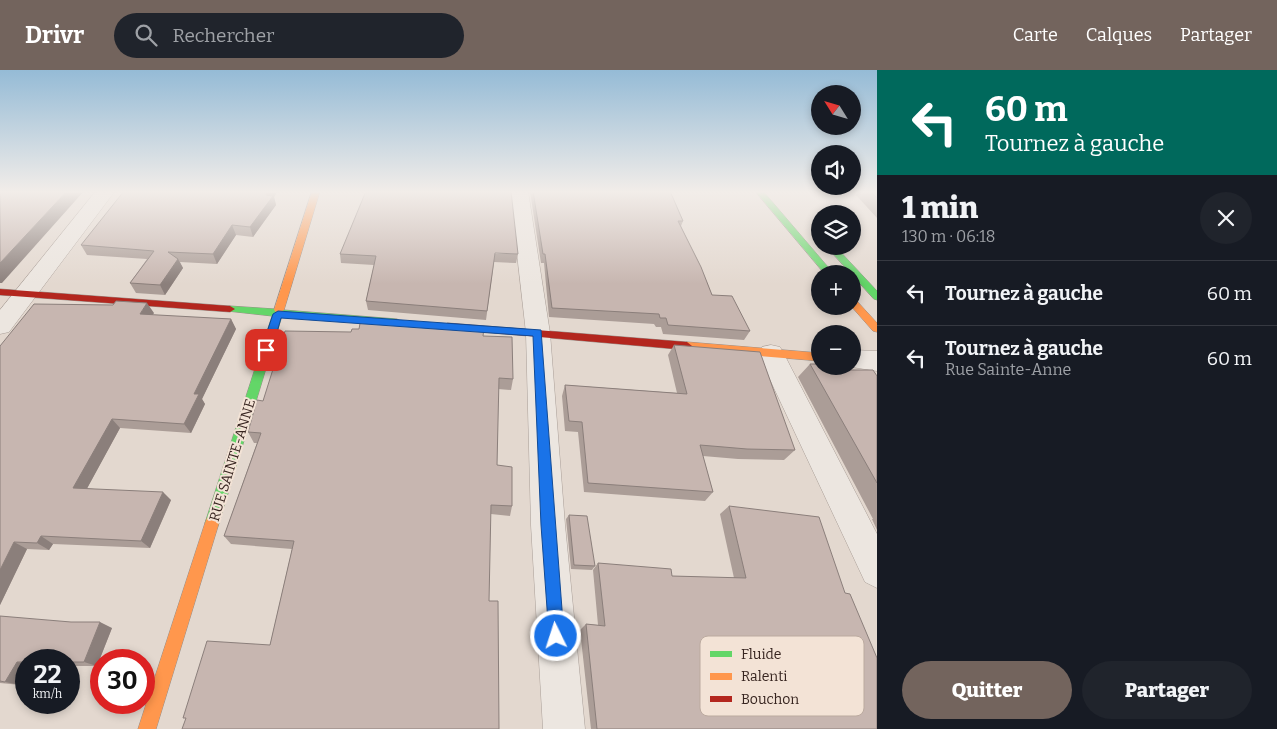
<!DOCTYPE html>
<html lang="fr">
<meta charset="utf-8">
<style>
:root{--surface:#171b24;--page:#20242c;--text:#f1f3f6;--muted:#9ea1a6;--line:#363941;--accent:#73645d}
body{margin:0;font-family:Bitter,serif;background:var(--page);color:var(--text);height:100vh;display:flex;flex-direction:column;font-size:19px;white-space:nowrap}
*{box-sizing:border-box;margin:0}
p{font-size:16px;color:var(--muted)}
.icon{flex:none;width:28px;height:28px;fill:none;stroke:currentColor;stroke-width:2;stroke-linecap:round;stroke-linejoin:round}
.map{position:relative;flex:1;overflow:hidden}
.sheet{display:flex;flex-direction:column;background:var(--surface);width:400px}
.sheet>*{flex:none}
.hud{background:#00695c;color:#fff;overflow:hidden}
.needle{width:32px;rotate:307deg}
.buttons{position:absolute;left:811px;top:15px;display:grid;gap:10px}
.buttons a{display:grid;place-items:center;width:50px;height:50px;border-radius:50%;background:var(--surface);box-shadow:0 2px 8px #0003;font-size:25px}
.speed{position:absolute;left:15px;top:579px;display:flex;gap:10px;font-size:25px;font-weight:700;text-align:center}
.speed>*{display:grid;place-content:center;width:65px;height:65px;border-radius:50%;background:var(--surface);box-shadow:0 2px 8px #0003;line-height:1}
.speed small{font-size:12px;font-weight:400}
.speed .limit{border:8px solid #d22;background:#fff;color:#111}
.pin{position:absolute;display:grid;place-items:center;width:42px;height:42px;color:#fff;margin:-21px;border-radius:10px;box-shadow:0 2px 8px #0006}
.me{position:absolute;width:55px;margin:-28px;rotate:356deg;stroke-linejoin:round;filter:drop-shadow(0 0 4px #0008)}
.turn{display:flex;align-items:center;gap:18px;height:105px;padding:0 25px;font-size:22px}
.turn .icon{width:65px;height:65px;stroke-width:2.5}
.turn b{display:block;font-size:35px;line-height:42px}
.round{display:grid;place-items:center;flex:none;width:52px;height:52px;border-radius:26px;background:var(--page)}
.head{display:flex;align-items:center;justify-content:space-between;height:85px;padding:0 25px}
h1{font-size:30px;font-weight:800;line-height:38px}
.cta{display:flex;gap:10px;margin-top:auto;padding:10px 25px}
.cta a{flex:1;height:58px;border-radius:30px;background:var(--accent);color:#fff;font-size:20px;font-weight:800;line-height:58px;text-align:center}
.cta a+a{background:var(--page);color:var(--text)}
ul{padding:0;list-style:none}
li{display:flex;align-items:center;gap:15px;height:65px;padding:0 25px;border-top:1px solid var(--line)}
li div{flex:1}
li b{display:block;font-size:19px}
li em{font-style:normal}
header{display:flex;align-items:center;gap:30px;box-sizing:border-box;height:70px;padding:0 25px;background:var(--accent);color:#fff}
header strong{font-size:24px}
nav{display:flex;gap:28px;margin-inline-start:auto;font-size:18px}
.search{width:350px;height:45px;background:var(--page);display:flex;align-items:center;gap:12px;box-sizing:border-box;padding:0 18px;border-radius:28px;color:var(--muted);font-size:19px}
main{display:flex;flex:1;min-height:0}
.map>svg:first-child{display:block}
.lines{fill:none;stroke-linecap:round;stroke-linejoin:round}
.street-casing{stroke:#a99e97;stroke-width:1}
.fast-casing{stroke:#988e88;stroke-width:1}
.slow-casing{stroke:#988e88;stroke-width:1}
.jam-casing{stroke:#988e88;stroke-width:1}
.street{fill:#ece6e0;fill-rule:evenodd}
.fast{fill:#63d668;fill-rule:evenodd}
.slow{fill:#ff974d;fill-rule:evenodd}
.jam{fill:#b3261e;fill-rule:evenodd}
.wall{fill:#ab9d97}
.shaded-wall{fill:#8b7f7b}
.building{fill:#c7b6b0;stroke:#8b7f7b}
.route{fill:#1a73e8;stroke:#114b97}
.labels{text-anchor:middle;stroke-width:4;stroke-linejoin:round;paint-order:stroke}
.street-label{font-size:14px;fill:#372520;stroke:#f3e3d6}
.key{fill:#f3e3d6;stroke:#bbaa9f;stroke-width:1}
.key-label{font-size:14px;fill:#372520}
</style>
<header>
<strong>Drivr</strong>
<div class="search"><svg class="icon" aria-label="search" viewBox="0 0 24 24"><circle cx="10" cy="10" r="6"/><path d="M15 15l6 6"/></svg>Rechercher</div>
<nav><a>Carte</a><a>Calques</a><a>Partager</a></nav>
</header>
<main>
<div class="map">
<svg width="877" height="659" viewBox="0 0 877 659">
<rect width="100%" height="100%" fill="#e3d8cf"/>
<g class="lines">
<g class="street-casing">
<path id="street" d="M96 121H115L9 262 0 264V240Z
M510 121H528L550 263 565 455 585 659H543L531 455 526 263Z
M771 275 780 277 784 284 877 464V518L865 512 758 284 762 277Z
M852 280 877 281V301L845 296H852Z"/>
</g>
<g class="fast-casing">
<path id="fast" d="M755 121H763L834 204H825Z
M826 176H835L877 221V230L874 229Z
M230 236 275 239 279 237 284 240 397 249 402 252 397 255 282 246 219 453 217 458 212 459 207 458 205 453 272 246 227 241V237Z"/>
</g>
<g class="slow-casing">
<path id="slow" d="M312 121H320L284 240 279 243 276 242 274 240Z
M852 228 855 229 877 253V262L873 261 851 236Z
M687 272 820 283V291L687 280 682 276Z
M212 447 217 448 219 453 156 659H138L205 453 207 448Z"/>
</g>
<g class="jam-casing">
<path id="jam" d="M0 219 230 236 235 239 230 242 0 225Z
M448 253 687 272 692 276 687 280 448 259 443 256Z"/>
</g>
<use href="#street" class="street"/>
<use href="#fast" class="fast"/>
<use href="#slow" class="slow"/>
<use href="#jam" class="jam"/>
</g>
<path class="wall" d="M268 121H277V122L274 127 276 135 253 167 236 165 217 194 180 192 183 198 165 225 136 223 130 213 147 189 87 185 81 175Z
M530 121H670L683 151 681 156 712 225 750 261 744 270 663 264 661 257H656L654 254 549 247 544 193H541Z
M858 121H877V148L856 125Z
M340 184H518L516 193 494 192 486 250 368 240 366 231 374 195 341 193Z
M154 243 152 245 231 249 236 259 202 329 205 334 191 363 120 358 87 418 171 430 150 478 53 474 49 480 27 479 0 535V276Z
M351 262 483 266 513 309 511 320 498 319 497 395 512 436 510 446 491 444 186 648H183L270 575 292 479 231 474 224 466 257 373H254L248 362 263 331Z
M674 275 795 380 784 390 738 389 703 386 713 422 705 431 584 422 578 362 565 361 562 326 565 315 677 323 668 285Z
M810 294 839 300 877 306V460L872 449H873L798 307Z
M729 436 877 659H591L580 560 586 554 598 555 593 500 598 493 672 506 734 508 720 444Z
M569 445 595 496 592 500 571 499 566 449Z
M0 546 112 558 97 596H69V590H26V605L21 615 0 613Z"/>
<path class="shaded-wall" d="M67 121H84L2 213H0V193Z
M268 121H277V122L274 127 276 135 253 167 250 157Z
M232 155 236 165 217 194 213 184Z
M178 189 183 198 165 225 160 215Z
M147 233 154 243 146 254 140 244Z
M231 249 236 259 202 329 205 334 191 363 184 354 194 324Z
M112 349 120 358 83 426 73 418Z
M163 422 171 430 150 478 141 471Z
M41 466 53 474 49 480 37 473Z
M14 472 27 479 0 535V500Z
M100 552 112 558 97 596 84 592Z
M17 592 26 594V605L21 615 5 612Z"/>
<path class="building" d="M0 121H67L0 193Z
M124 121H268L266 125 273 126 250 157 232 155 213 184 168 182 178 189 160 215 130 213 154 181 81 175Z
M366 121H511L518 184 495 183 487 241 366 231 376 186 340 184Z
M533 121H670L683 151H678L701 197 712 225 732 226 750 261 668 255 666 248H660L659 244 552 238 545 184H543Z
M870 121H877V128Z
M116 231 147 233 140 244 231 249 194 324H199L184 354 112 349 73 418 163 422 141 471 41 466 37 473 14 472 0 500V276L34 234 113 235Z
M361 248 484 258 483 266 512 267 513 309 499 308 497 395 512 397V436L491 435 489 531H498L499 659H182L186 648H183L207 571 270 575 294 471 224 466 261 363 248 362 257 330 263 331 285 261 351 262 352 259H359Z
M674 275 760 282 795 380 747 379 700 375 713 422 588 413 582 352 569 351 565 315 687 324Z
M810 294H820V296H837L839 300H873L877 306V413Z
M729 436 819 447 845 523 850 524 877 588V659H597L586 554 605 556 598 493 671 499 672 506 746 508Z
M569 445 587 446 595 496 574 495Z
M0 546 71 552H100L84 592H69V590H26V592H17L5 612 0 611Z"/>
<linearGradient id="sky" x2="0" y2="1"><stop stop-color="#95bbd6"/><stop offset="0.57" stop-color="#f2ede9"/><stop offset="1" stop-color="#f2ede9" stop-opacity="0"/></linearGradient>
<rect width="877" height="214" fill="url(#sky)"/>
<path class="route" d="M278 241 541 260 564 566 562 572 556 574 551 572 549 566 541 455 533 266 281 248 272 280 270 283H263L261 280 273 244Z"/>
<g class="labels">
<g class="street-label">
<text transform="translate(232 390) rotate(-73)" y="5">RUE SAINTE-ANNE</text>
</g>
</g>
<rect x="700" y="566" width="164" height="80" rx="8" class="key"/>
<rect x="710" y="581" width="22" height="6" fill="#63d668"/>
<rect x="710" y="603" width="22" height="7" fill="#ff974d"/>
<rect x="710" y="626" width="22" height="6" fill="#b3261e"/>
<g class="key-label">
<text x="741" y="589">Fluide</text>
<text x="741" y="611">Ralenti</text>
<text x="741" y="634">Bouchon</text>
</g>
</svg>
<div class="buttons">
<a><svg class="needle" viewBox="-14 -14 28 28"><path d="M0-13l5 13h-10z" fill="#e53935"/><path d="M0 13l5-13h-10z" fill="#9ea1a6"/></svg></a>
<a><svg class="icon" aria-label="sound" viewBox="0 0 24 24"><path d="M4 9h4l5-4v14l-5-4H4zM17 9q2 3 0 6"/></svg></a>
<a><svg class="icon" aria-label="layers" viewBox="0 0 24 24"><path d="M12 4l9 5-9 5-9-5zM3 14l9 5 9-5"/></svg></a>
<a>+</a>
<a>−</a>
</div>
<div class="speed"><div>22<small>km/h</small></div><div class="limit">30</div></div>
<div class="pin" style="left:266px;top:280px;background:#d93025"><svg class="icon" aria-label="arrive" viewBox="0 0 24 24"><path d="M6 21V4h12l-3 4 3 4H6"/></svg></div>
<svg class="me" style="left:556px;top:566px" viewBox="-20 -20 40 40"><circle r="17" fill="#1a73e8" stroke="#fff" stroke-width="3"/><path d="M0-11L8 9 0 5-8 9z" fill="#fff"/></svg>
</div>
<section class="sheet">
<div class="hud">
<div class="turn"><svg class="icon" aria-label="left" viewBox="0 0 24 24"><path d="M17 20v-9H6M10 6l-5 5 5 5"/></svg><div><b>60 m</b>Tournez à gauche</div></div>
</div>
<div class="head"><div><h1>1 min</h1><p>130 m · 06:18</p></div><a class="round"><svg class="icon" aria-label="close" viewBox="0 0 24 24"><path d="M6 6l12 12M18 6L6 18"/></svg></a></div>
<ul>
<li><svg class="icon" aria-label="left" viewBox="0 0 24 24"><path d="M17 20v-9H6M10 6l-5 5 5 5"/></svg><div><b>Tournez à gauche</b></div><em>60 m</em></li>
<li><svg class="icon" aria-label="left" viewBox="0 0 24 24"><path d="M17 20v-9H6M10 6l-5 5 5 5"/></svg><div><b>Tournez à gauche</b><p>Rue Sainte-Anne</p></div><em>60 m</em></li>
</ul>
<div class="cta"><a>Quitter</a><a>Partager</a></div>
</section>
</main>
